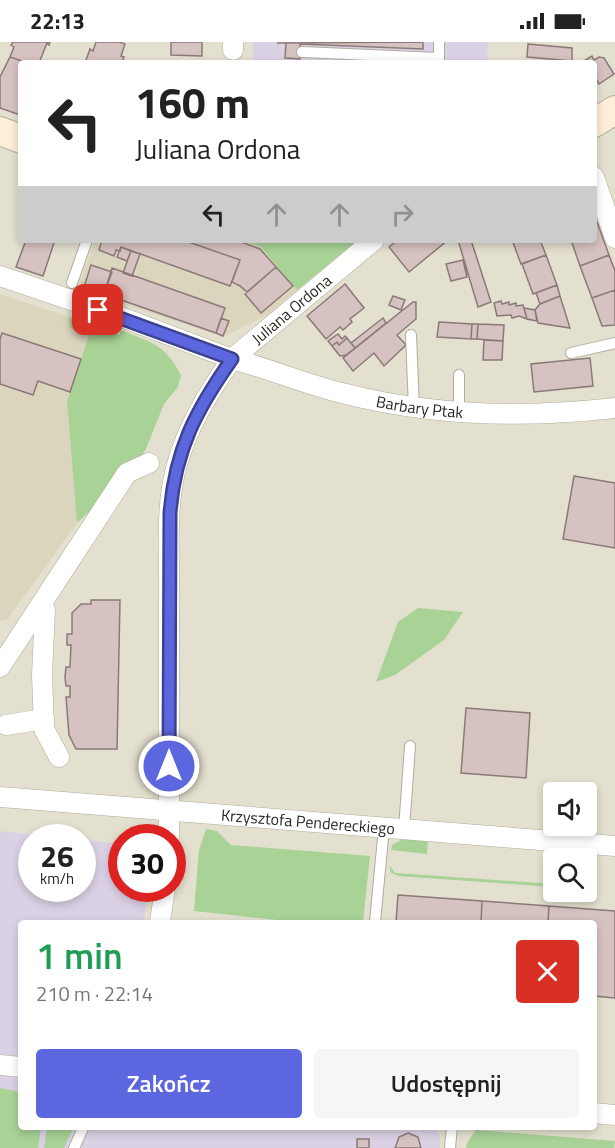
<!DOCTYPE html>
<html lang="pl">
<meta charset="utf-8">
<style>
:root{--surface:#fff;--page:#f6f6f6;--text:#222;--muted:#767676;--accent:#5c66de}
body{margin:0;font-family:"Titillium Web",sans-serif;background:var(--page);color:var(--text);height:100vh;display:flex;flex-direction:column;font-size:22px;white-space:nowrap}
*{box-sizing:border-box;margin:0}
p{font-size:20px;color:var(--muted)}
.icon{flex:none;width:33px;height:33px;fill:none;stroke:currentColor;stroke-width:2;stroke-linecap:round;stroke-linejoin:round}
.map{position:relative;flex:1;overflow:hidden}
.panel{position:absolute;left:18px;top:878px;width:579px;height:210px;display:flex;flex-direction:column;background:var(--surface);border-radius:6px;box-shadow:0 3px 9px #0003}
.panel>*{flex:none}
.hud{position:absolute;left:18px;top:18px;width:579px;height:183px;border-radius:6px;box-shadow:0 3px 9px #0003;background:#fff;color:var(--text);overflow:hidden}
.buttons{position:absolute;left:543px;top:740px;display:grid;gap:12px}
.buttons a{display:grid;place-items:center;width:54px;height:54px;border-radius:6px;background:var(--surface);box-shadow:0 3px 9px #0003;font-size:30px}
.speed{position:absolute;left:18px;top:782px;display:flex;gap:12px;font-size:30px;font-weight:700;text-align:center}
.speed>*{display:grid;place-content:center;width:78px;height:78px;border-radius:50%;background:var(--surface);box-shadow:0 3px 9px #0003;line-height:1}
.speed small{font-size:15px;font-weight:400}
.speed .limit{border:9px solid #d22;background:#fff;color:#111}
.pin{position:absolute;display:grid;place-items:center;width:51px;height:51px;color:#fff;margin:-26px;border-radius:12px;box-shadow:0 3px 9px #0006}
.me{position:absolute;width:66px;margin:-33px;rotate:0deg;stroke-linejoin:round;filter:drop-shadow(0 0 4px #0008)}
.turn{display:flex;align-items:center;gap:21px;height:126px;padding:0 18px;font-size:27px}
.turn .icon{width:78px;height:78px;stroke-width:2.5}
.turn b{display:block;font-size:42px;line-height:51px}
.lanes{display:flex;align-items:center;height:57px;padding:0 18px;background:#0003;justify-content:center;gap:30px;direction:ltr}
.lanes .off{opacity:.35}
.round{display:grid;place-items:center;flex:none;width:63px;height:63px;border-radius:6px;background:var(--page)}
.summary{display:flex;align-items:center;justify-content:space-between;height:102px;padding:0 18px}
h1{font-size:36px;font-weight:600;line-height:45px;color:#1e9e55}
.button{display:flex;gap:12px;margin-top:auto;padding:12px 18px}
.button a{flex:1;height:69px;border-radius:6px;background:var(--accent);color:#fff;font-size:24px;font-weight:600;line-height:69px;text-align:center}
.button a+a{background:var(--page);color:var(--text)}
.status{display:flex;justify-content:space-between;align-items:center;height:42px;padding:0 30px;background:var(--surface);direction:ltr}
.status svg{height:16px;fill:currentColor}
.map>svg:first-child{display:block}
.commercial{fill:#dbd1e5}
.built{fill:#dcd5be}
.green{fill:#a8d296}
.building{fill:#d6c2c0;stroke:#8b7978;stroke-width:1.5}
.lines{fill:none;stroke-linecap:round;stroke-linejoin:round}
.lane-casing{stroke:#b0ac9c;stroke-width:12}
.street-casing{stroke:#b0ac9c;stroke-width:21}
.secondary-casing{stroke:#b0ac9c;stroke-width:30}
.lane{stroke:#fff;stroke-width:10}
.street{stroke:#fff;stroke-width:20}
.secondary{stroke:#feeed7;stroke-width:28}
.route-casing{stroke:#3c4290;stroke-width:15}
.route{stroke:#5c66de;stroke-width:10}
.labels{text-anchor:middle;stroke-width:4.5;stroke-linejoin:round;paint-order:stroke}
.street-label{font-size:16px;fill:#292821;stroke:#fff}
</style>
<div class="status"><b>22:13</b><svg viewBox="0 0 49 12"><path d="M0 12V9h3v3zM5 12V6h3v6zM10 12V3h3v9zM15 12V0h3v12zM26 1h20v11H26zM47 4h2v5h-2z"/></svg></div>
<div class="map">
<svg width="615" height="1106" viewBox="0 0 615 1106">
<rect width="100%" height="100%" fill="#e4e0cf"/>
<path class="commercial" d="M253 0H488L487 21H293L253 19Z
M0 789 57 795H32V846H82L83 798 121 802 122 846H148L144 880H21V1084L436 1085 440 1094V1106H0Z"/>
<path class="built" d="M95 198H242L261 205 297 248 268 272 224 295 78 247Z
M0 252 69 275 71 286 89 292 67 359 77 481 7 578 0 579Z"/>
<path class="green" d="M242 198H358L297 248 261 205Z
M69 275 119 293 121 288C152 301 165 302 181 333L178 345 164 362 145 409 122 440 77 481 67 359 89 293 70 286Z
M418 566 463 570 444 598 395 633 376 640 398 580Z
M206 787 217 789 231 803 370 814 363 880H296L194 869 199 808Z
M403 797 428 799 427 812 391 808 392 803Z
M389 823 395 831 553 842V845L399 834 391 831Z
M0 1046 21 1050V1084L41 1085 38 1106H0Z
M47 1084 74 1085 64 1106H44Z
M476 1088 615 1099 614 1106H466L468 1099Z"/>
<path class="building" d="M13 0H50L49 3 47 1 39 21H28L10 15 14 5 11 3Z
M96 0H119L125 2 121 14 124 15 122 21H85L90 7 93 9Z
M171 0H202V14L171 13Z
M423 0V7L300 2V17L285 16 286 1H277Z
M528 2 572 6V19L527 15Z
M592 14 594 18 599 15 604 16 614 32 599 42 594 34V21L584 19Z
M10 15 28 21H21L20 73 0 66V35Z
M597 180 609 213 580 224 571 198H594V181Z
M26 198H55L43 234 16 225Z
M102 198H183L240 218 230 244 121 205 120 209 116 208 114 214 99 208Z
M183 198H236L260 207 276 225 247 250 240 244 232 240 240 218Z
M398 198H448L409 230 389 205Z
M458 198H471L491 260 478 265Z
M512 198H540L546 213 521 222Z
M121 205 131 209 127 219 117 215Z
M131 209 140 212 132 234 123 231Z
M546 213 557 243 533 252 522 222Z
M609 213 615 229V248L592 256 580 224Z
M463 218 467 235 451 239 446 222Z
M91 223 112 230 104 252 84 245Z
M276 225 293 244 261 271 245 252Z
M112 226 225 266 216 291 104 252Z
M345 242 364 266 350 277 352 280 343 288 340 285 326 297 307 274Z
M557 243 560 254 540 262 536 251Z
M615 248V283L602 284 592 256Z
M393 254 405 258 401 268 389 263Z
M560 254 570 286 538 281 535 268 540 262Z
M501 259 502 262 509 260V263L516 261V264L523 263 527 277 519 274 512 276 511 273 497 274 494 261Z
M413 260H416V277L397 293 406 303 384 324 374 311 353 329 343 316Z
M524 266 535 268 537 279 527 277Z
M221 276 229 279 223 294 216 291Z
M383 276 386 281 355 306 351 301Z
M439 280 472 282 471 297 437 295Z
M472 282H478L477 297H471Z
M478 282 504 283 503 299 477 297Z
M2 291 81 317 70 350 38 339 33 353 0 342V297Z
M338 292 342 297 345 294 347 296 339 303 337 300 332 304 328 299Z
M347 296 355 306 346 313 340 314 332 304 337 300 339 303Z
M484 298 503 299 502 318H483Z
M590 316 593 344 534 350 531 322Z
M574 434 615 441V506L563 497Z
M91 558H120L117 707H76L69 693 66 655H70V644H66L65 635 66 625H70L71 603H67V592H72V571L81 562H91Z
M466 666 530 671 526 736 461 731Z
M398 853 482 859 481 880H396Z
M482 859 549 864 548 880H481Z
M549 864 615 869V956L594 954V880H548Z
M408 1091 418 1095 421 1106H395L399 1095Z
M357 1097H369V1106H357Z"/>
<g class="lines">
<g class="lane-casing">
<path id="lane" d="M439 0V21
M302 10 438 16
M72 241 87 198
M411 293 414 366
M571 311 615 301
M459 333V370
M404 787 410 704
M375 880 384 785
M74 1106 84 1084
M450 1106 452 1084"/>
</g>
<g class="street-casing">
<g id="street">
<path d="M233 8V0"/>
<path d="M594 135 615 196"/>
<path id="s1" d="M0 234 121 275 232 317 374 198"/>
<path d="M40 564 45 568 42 633 44 687 59 715"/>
<path d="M0 625 127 431 149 421"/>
<path d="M6 683 44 677"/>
<path id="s2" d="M0 755 615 804"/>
<path id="s3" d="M169 795C169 716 169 637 169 558 170 514 165 468 176 426 187 385 208 351 232 317 271 327 307 343 346 352 433 374 526 376 615 366"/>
<path d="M160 880 165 846"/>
<path d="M0 1023 21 1025"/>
<path d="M594 1071 615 1073"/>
</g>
</g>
<g class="secondary-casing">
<path id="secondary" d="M594 81 615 68
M0 89 21 97"/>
</g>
<use href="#lane" class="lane"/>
<use href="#street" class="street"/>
<use href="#secondary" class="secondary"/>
</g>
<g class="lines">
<g class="route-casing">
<path id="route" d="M98 268 232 317C196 368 175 408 170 471L169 724"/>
</g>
<use href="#route" class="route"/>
</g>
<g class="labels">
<g class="street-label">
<text dy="6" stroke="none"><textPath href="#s1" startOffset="324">Juliana Ordona</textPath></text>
<text dy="6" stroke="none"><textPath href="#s3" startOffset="687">Barbary Ptak</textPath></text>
<text dy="6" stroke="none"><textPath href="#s2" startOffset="309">Krzysztofa Pendereckiego</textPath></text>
</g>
</g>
</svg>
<div class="buttons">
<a><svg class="icon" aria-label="sound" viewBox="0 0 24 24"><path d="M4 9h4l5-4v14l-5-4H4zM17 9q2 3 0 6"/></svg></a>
<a><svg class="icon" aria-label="search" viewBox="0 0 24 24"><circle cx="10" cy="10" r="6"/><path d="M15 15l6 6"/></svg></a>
</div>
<div class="speed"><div>26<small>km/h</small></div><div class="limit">30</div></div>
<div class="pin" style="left:98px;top:268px;background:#d93025"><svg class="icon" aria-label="arrive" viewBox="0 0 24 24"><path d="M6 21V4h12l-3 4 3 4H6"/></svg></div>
<svg class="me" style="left:169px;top:724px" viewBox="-20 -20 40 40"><circle r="17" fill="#5c66de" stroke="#fff" stroke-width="3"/><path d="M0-11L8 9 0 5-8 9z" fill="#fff"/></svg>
<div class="hud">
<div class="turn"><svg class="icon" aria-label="left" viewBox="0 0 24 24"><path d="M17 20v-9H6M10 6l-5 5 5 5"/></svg><div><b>160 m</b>Juliana Ordona</div></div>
<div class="lanes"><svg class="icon" aria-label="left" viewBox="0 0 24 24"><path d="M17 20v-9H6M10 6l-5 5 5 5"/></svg><svg class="icon off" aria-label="ahead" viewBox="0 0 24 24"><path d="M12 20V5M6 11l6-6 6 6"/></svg><svg class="icon off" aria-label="ahead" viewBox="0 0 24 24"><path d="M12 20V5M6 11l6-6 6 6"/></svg><svg class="icon off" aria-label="right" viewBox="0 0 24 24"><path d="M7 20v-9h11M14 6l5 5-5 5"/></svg></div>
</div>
<section class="panel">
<div class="summary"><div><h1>1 min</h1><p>210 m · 22:14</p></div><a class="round" style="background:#d93025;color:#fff"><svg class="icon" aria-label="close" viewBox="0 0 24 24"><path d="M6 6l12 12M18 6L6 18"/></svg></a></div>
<div class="button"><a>Zakończ</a><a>Udostępnij</a></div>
</section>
</div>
